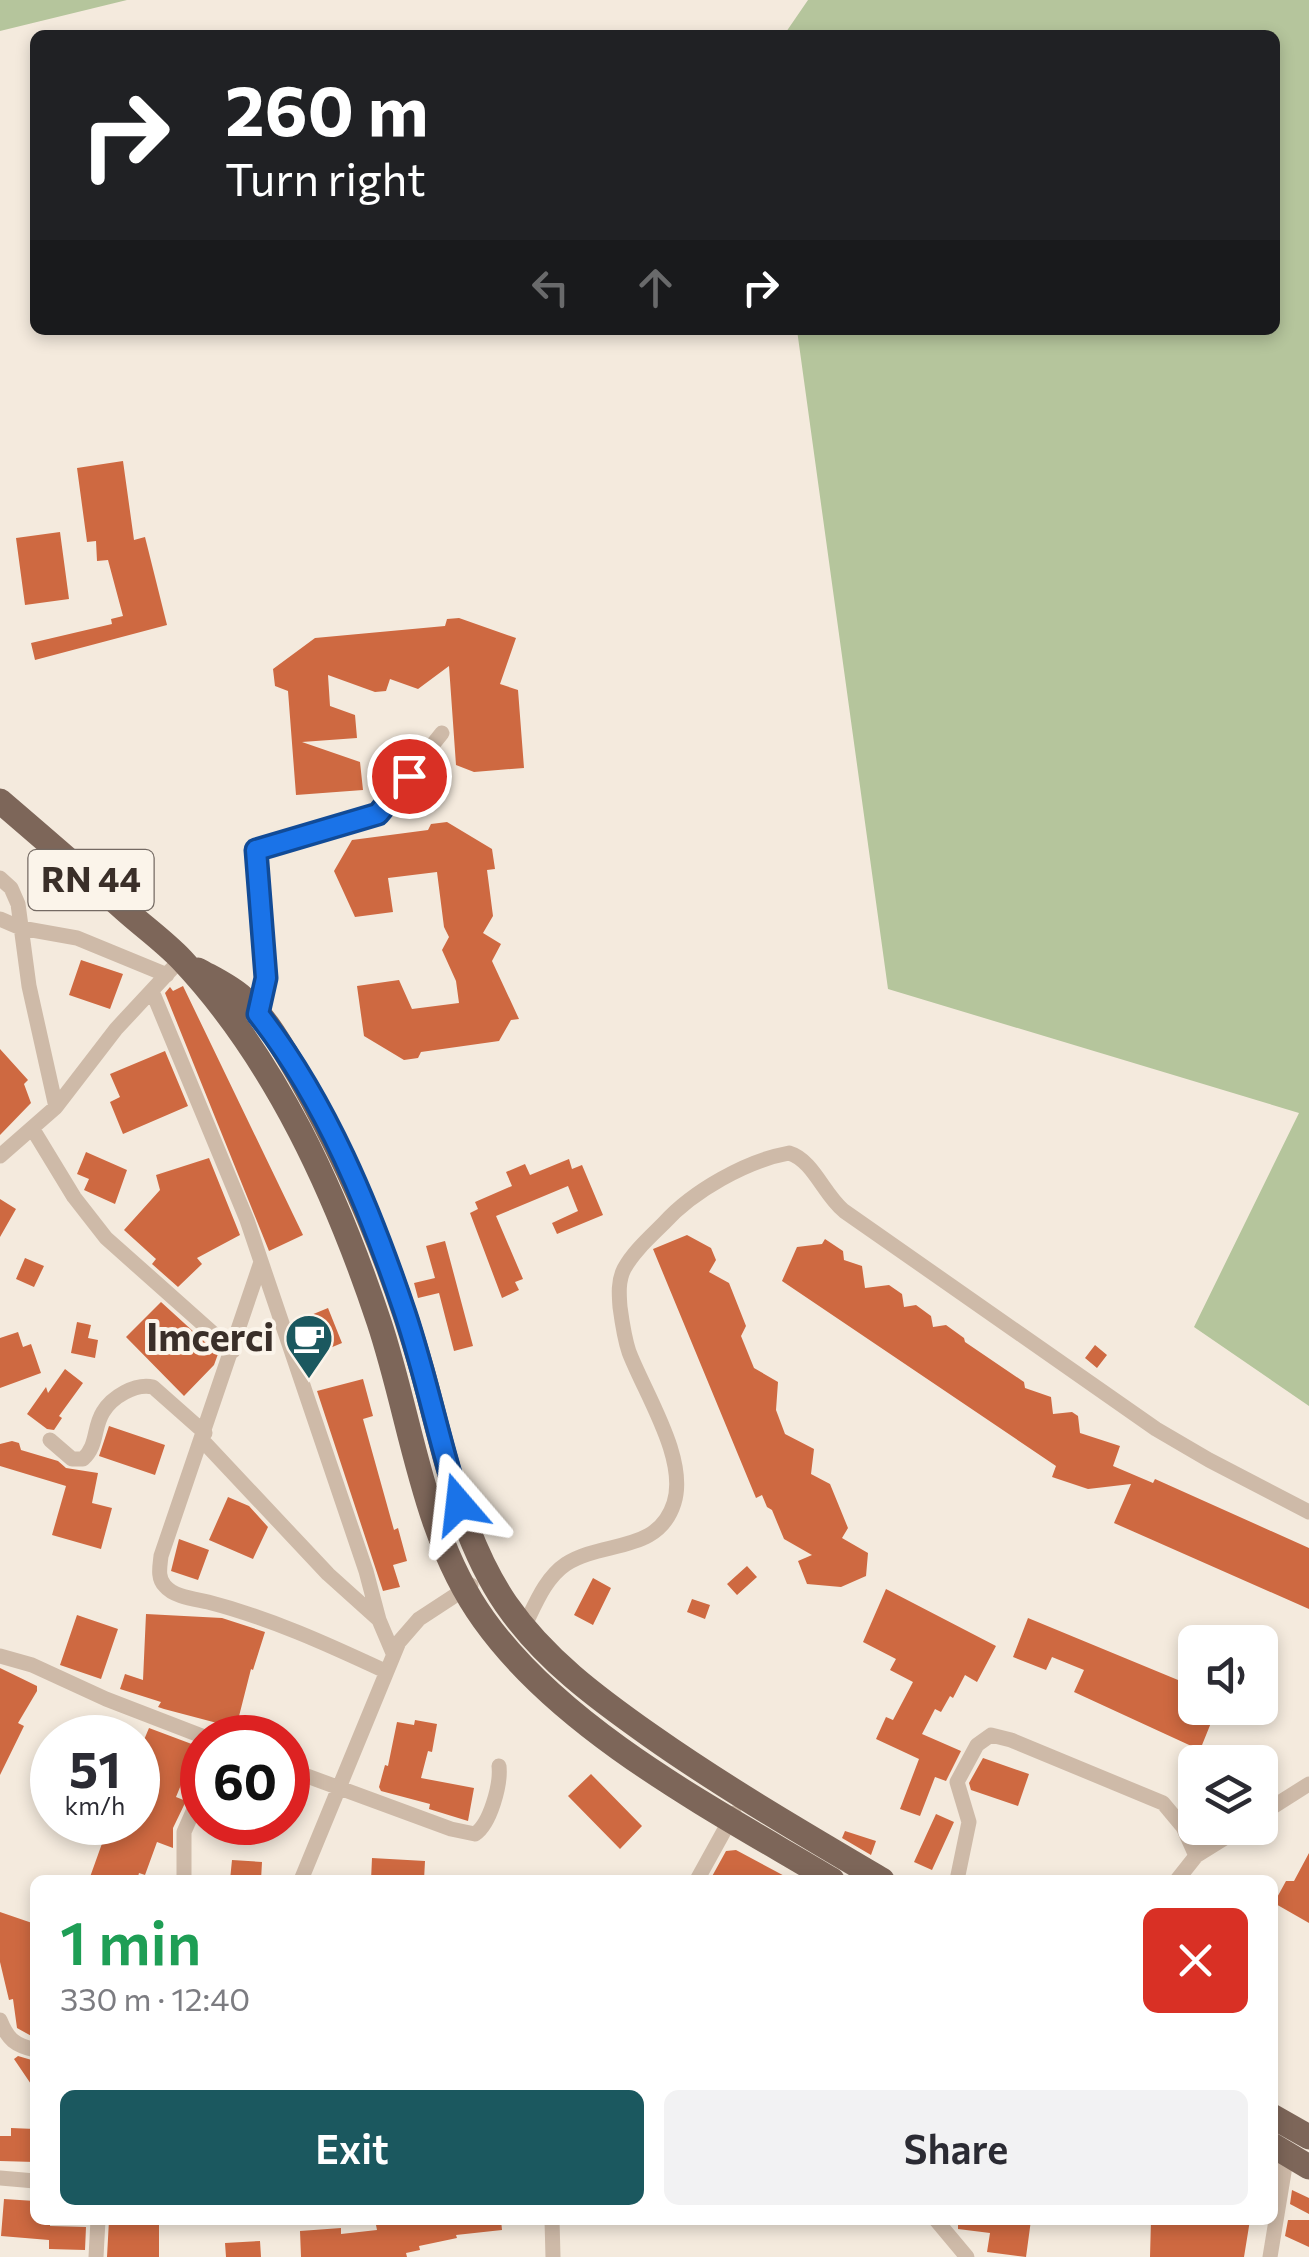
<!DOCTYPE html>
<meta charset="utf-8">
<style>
:root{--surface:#fff;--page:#f2f2f3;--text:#2b2b33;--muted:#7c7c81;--accent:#1b585f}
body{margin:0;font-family:Commissioner,sans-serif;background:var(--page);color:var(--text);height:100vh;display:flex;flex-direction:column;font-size:38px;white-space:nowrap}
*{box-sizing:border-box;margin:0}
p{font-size:32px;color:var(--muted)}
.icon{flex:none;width:55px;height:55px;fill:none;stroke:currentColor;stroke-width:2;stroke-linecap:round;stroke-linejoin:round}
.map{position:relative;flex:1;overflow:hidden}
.sheet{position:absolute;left:30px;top:1875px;width:1248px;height:350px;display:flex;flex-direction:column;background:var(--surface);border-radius:15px;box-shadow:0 5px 15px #0003}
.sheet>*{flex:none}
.banner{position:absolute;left:30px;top:30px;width:1250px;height:305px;border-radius:15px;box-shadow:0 5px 15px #0003;background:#202124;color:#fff;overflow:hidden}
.controls{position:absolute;left:1178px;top:1625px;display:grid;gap:20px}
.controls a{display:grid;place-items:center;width:100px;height:100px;border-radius:15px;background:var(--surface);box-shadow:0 5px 15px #0003;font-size:50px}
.speed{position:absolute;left:30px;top:1715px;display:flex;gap:20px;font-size:50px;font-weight:700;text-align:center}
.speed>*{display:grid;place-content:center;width:130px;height:130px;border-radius:50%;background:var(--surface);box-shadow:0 5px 15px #0003;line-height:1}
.speed small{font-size:25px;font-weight:400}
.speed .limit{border:15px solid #d22;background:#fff;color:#111}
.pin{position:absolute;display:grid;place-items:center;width:85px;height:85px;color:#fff;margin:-42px;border:5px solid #fff;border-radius:50%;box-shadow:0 2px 10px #0007}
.me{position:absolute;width:110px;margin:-55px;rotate:343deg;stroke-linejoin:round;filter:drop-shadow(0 0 8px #0008)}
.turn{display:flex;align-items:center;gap:35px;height:210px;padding:0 30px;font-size:45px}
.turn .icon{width:130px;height:130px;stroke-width:2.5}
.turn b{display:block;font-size:70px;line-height:85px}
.lanes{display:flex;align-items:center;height:95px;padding:0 30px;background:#0003;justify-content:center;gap:50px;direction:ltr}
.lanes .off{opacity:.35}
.round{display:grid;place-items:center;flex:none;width:105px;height:105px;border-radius:15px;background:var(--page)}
.headline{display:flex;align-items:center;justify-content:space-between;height:170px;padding:0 30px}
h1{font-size:60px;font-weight:600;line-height:75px;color:#1e9e55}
.cta{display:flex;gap:20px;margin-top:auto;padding:20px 30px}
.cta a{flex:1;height:115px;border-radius:15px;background:var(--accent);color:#fff;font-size:40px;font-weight:600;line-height:115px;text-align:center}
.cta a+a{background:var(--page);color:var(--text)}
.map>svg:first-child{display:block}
.green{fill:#b5c59c}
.building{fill:#ce6941}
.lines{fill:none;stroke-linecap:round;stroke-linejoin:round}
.minor{stroke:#cebaa8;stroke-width:15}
.primary{stroke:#7d6659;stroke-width:25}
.route-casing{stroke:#114b97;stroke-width:25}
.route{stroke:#1a73e8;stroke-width:18}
.labels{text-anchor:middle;stroke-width:8;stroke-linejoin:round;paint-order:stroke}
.shield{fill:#fbf4ea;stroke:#746a63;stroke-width:2.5}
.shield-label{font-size:35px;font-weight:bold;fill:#3a2f29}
.poi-label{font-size:38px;font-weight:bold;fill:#3a2f29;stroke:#fbf4ea;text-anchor:end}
</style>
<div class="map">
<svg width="1309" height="2257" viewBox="0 0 1309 2257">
<rect width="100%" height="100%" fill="#f4eadd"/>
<path class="green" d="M0 0H127L0 31Z
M808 0H1309V1406L1194 1327 1299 1113 888 989 797 330H1275V35H784Z"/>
<path class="building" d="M123 461 134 540 145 537 167 625 35 660 31 643 112 624 111 619 123 616 108 560 97 561 96 541 87 542 77 468Z
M60 532 69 599 25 605 16 538Z
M459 618 516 638 500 684 518 690 524 768 474 772 456 765 449 666 418 689 390 679 386 691 375 692 328 675 330 706 355 715 357 738 302 742 360 762 363 790 296 795 288 691 275 686 273 669 315 638 445 626 447 619Z
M447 822 492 849 495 869 487 870 493 916 483 933 501 944 492 961 519 1019 511 1020 499 1041 421 1052 418 1058 404 1060 364 1036 357 986 399 980 412 1009 459 1003 456 981 442 950 449 937 444 927 437 872 388 878 393 912 355 917 334 871 352 840 428 830 431 824Z
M81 960 123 974 110 1009 69 995Z
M183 986 303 1235 269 1251 165 993 170 987 173 991Z
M0 1049 28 1080 24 1084 31 1103 0 1135Z
M165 1051 188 1106 123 1134 110 1102 120 1097 110 1074Z
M86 1152 127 1170 115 1204 84 1190 89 1179 77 1174Z
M209 1158 240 1235 197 1258 202 1264 178 1287 152 1264 156 1259 124 1230 160 1190 156 1175Z
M569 1159 572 1169 582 1165 603 1215 557 1234 552 1223 578 1211 568 1186 496 1216 523 1279 515 1282 519 1290 502 1298 470 1213 478 1209 475 1202 512 1186 506 1172 525 1164 530 1175Z
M0 1199 16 1209 0 1237Z
M687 1235 711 1248 716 1260 709 1272 729 1283 746 1326 741 1336 754 1368 778 1382 776 1410 785 1434 814 1449 811 1474 830 1484 848 1528 842 1538 868 1553 866 1576 841 1587 807 1584 798 1561 812 1555 784 1539 772 1510 767 1507 762 1495 756 1498 653 1249Z
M825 1239 843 1251 844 1260 862 1266 865 1288 889 1285 902 1294 904 1307 916 1305 931 1316 933 1327 946 1325 964 1338 965 1342 1024 1382 1025 1388 1051 1397 1053 1414 1072 1412 1078 1416 1080 1433 1120 1446 1113 1466 1153 1483 1155 1479 1309 1548V1609L1114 1523 1131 1484 1088 1489 1052 1477 1056 1466 782 1281 797 1247 822 1244Z
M445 1241 473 1346 454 1351 439 1293 418 1298 414 1283 435 1278 426 1246Z
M25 1258 44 1266 34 1287 16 1279Z
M161 1302 218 1354 214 1365 184 1396 126 1337Z
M328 1308 342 1343 306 1358 294 1322Z
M77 1322 91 1325 88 1338 98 1340 95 1358 71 1353Z
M18 1332 23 1347 31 1344 41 1373 0 1388V1338Z
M1095 1345 1107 1355 1097 1368 1085 1358Z
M65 1369 83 1383 59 1416 62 1418 54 1430 47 1429 27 1414 46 1387 48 1393Z
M363 1379 373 1416 363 1419 394 1530 398 1528 407 1561 393 1565 400 1587 383 1591 317 1391Z
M109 1426 165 1445 155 1475 99 1456Z
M12 1441 19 1443 21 1450 58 1461 66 1468 98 1473 92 1503 112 1508 101 1549 52 1535 66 1486 0 1466V1444Z
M228 1497 249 1506 268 1527 253 1559 209 1540Z
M179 1539 209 1550 198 1580 171 1571Z
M747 1566 757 1577 737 1595 727 1584Z
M593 1578 611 1588 593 1625 574 1615Z
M886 1589 996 1646 977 1682 965 1675 953 1698 950 1696 941 1712 935 1709 922 1734 961 1751 946 1781 935 1777 920 1816 900 1809 919 1759 876 1739 886 1717 893 1720 913 1682 890 1670 896 1659 863 1642Z
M692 1599 710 1605 705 1619 687 1612Z
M146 1614 222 1618 265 1632 253 1670 251 1669 236 1728 164 1709 158 1707 161 1702 120 1689 125 1674 143 1680Z
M77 1615 118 1629 101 1679 60 1665Z
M1028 1618 1195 1687V1708H1217L1200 1750 1074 1692 1084 1670 1052 1657 1046 1670 1013 1657Z
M0 1668 37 1686V1691L18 1723 24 1726 0 1775Z
M415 1720 437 1724 432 1752 428 1751 421 1778 474 1788 468 1821 429 1809 430 1804 381 1791 379 1787 385 1765 388 1766 397 1722 414 1725Z
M149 1728 197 1746 176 1797 186 1801 173 1828V1848L157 1842 145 1875 139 1873 137 1880H93L90 1877 109 1824 115 1827 117 1822H138V1754Z
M983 1758 1029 1774 1018 1806 971 1790 969 1783Z
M591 1774 642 1826 620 1849 568 1796Z
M936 1814 954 1822 932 1870 914 1862Z
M845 1831 876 1841 871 1855 842 1838Z
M736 1850 792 1880H710L726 1851Z
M1309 1853V1923L1274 1903 1286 1881H1294Z
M372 1858 425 1861 424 1880H371Z
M232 1860 262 1862 261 1880H230Z
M0 1912 35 1924V2038L17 2028 13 1999 9 2000 0 1962Z
M18 2056 35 2061V2090L14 2059Z
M11 2128 35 2129V2162L0 2161V2136H11Z
M1292 2190 1309 2198V2214L1290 2204Z
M4 2199 35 2201V2220H50V2226L86 2227 85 2250 49 2249V2240L1 2236Z
M109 2220H159V2257H107Z
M375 2220H501L502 2230 456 2235 457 2238 419 2246 420 2250 406 2253 407 2257H301L300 2231 341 2228V2234L377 2230Z
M958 2220H1031L1026 2257 987 2252 990 2233 958 2229Z
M1151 2220H1250L1244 2257H1150Z
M1288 2220H1309V2247L1285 2236Z
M260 2241 261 2257H226L225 2243Z"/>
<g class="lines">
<path class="minor" d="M0 878 11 888 18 904 29 986 56 1107
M0 919 21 928 77 938 167 975
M152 991 247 1220 366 1571 379 1620 393 1653
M258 1014 266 978 256 850 377 814 442 733
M32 1128 74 1197 106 1238 233 1351
M0 1156 56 1107 116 1029 181 959
M261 1262 161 1556C160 1566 157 1578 165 1586 174 1597 195 1599 208 1602 270 1618 327 1644 385 1671
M50 1440 72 1459H83C98 1445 93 1428 103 1412 112 1397 135 1383 153 1387L205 1433
M202 1440 328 1574 378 1619
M524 1627C535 1605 545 1578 566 1564 603 1540 658 1554 674 1503 688 1459 645 1394 629 1352 624 1337 622 1322 620 1307 619 1294 618 1281 624 1269 633 1252 650 1237 664 1223 693 1191 746 1161 789 1153 813 1160 824 1195 844 1211L1156 1429 1209 1460 1309 1512
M0 1656 32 1665 106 1699 207 1738
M288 1769 451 1829 475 1834C490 1824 501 1785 499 1766
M1260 1815 1309 1784
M184 1880V1832L202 1791
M301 1880 399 1642 419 1619 471 1585
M697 1880 734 1813
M957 1880 969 1822 957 1782 977 1745 991 1735 1011 1740 1163 1803 1183 1827 1196 1856
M1177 1880 1196 1856 1241 1828
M0 2020C8 2040 15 2045 35 2050
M0 2178 35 2181
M552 2220 553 2257
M936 2220 967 2257
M96 2257 98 2220
M1270 2257 1287 2154"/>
<path class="primary" d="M0 801C42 837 84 873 125 910 144 927 165 942 182 960 276 1060 336 1193 379 1322 412 1421 422 1534 484 1620 564 1732 715 1810 832 1880
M198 970C212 978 230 986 243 998 268 1019 283 1049 300 1077 352 1169 393 1268 422 1370 444 1449 459 1535 506 1604 544 1659 597 1698 651 1736 725 1788 804 1834 882 1880
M1272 2116 1309 2137
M1272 2145 1309 2167"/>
</g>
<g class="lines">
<g class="route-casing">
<path id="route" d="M409 776 378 814 256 850 266 978 258 1014C326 1101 370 1209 405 1313 426 1376 439 1441 459 1504"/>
</g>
<use href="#route" class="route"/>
</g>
<defs>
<g id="cafe-pin" transform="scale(2.5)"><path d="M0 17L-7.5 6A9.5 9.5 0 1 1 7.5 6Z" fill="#1b585f" stroke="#fbf4ea"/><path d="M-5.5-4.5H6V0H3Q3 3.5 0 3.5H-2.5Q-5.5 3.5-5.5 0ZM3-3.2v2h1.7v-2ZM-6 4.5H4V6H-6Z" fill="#fff"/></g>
</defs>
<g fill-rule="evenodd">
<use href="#cafe-pin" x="309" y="1338"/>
</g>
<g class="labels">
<rect class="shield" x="28.5" y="850" width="125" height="60" rx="8"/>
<g class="shield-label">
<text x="91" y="892">RN 44</text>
</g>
<g class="poi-label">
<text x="274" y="1351">Imcerci</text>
</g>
</g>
</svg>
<div class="controls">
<a><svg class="icon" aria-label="sound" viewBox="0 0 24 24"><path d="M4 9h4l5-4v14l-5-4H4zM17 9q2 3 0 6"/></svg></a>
<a><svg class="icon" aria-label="layers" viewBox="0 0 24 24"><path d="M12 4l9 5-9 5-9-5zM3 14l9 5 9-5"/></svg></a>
</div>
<div class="speed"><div>51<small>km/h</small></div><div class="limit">60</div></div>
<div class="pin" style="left:409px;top:776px;background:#d93025"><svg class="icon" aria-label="arrive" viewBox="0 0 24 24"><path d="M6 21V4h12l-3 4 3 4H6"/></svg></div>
<svg class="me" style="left:459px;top:1504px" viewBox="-20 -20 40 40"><path d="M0-17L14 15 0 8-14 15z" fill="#1a73e8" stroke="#fff" stroke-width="4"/></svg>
<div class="banner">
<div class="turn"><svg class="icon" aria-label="right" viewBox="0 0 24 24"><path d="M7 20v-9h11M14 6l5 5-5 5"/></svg><div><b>260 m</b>Turn right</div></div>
<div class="lanes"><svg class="icon off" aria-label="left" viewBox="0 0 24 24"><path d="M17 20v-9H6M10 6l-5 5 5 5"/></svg><svg class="icon off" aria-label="ahead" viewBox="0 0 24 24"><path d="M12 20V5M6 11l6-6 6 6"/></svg><svg class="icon" aria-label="right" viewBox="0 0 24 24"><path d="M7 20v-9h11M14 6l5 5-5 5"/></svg></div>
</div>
<section class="sheet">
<div class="headline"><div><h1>1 min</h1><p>330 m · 12:40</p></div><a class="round" style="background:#d93025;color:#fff"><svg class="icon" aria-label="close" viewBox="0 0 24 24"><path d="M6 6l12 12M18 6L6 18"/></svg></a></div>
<div class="cta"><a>Exit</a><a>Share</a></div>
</section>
</div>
